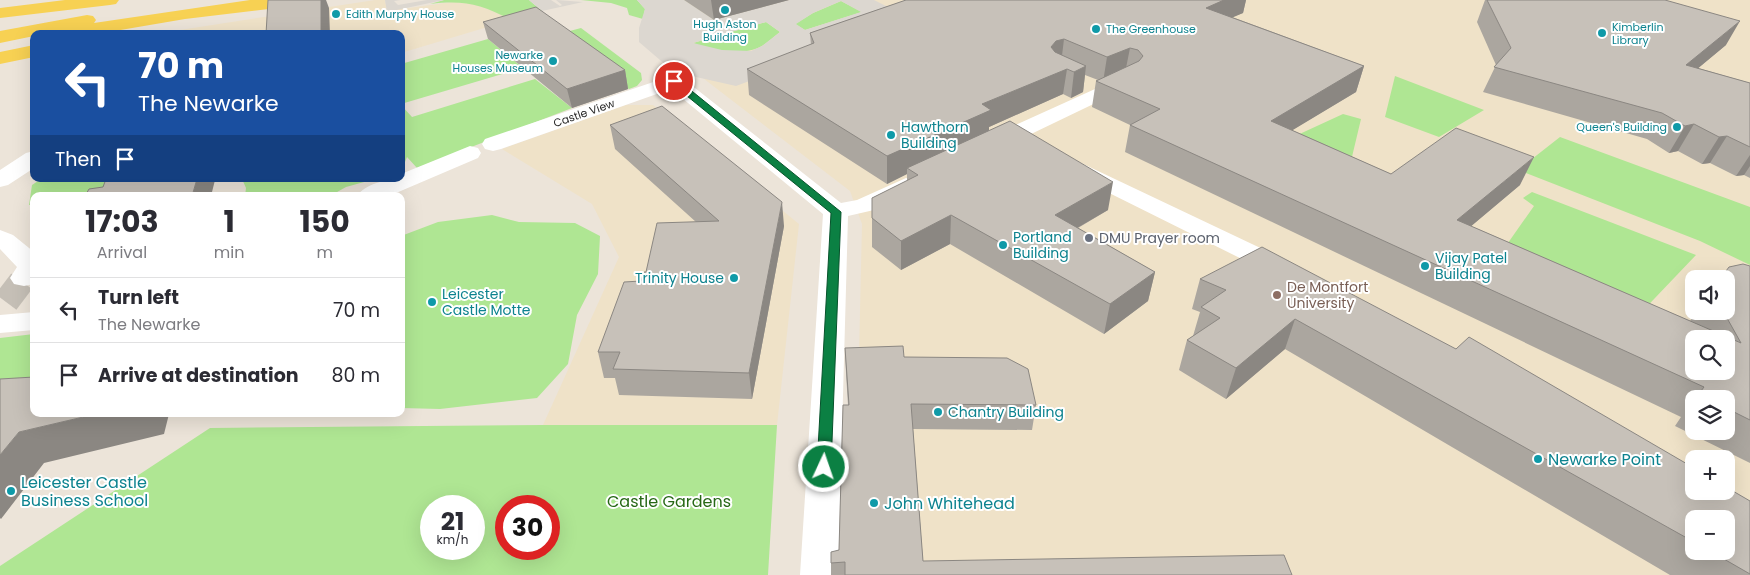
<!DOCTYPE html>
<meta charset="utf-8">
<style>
:root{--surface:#fff;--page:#f2f2f3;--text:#2b2b33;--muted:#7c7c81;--line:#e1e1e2}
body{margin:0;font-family:Poppins,sans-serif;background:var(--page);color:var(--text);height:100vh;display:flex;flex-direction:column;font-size:19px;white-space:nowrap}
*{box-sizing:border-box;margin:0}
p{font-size:16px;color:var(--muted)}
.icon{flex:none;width:28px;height:28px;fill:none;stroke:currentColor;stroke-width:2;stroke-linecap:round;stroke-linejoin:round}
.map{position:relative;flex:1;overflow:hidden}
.drawer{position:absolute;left:30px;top:192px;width:375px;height:225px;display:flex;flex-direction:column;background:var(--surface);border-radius:10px;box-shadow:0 5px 20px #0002}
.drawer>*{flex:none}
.top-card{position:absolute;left:30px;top:30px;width:375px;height:152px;border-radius:10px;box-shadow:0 5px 20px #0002;background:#1a4fa0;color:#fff;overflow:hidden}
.buttons{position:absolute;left:1685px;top:270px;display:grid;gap:10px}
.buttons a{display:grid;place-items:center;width:50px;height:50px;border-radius:10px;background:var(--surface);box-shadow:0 5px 20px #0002;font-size:25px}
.speed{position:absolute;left:420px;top:495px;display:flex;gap:10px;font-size:25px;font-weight:700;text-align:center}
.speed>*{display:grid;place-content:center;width:65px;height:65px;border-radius:50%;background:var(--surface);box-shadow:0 5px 20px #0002;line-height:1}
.speed small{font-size:12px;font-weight:400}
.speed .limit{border:8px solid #d22;background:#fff;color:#111}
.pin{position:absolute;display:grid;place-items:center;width:42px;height:42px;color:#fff;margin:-21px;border:2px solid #fff;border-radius:50%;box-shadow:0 1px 5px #0007}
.me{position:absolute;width:55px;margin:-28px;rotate:3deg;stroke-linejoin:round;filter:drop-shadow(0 0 4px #0008)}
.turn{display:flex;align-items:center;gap:18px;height:105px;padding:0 25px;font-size:22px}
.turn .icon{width:65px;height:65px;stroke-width:2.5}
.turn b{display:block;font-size:35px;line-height:42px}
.then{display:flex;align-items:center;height:48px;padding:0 25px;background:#0003;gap:10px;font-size:19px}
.eta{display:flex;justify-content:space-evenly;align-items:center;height:85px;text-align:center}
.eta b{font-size:30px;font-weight:700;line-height:35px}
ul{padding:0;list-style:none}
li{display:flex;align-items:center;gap:15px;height:65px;padding:0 25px;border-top:1px solid var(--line)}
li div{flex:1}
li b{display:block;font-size:19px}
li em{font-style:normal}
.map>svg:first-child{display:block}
.education{fill:#efe2c8;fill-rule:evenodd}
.green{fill:#afe693;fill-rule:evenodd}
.plaza{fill:#dcd7d0;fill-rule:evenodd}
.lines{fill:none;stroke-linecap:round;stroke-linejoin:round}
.minor-tunnel{stroke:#c5bfb6;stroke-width:26;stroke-dasharray:26 12;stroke-linecap:butt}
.minor{fill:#fff;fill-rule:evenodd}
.primary{fill:#f7d153;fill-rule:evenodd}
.wall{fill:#aba69f;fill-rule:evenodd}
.shaded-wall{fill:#8b8782}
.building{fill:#c7c1b9;stroke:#8b8782;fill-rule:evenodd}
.route{fill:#0b8043;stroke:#07532c}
.culture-dot{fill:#0f9aa8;stroke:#fff;stroke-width:2}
.worship-dot{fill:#6b7280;stroke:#fff;stroke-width:2}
.education-dot{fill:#8d6e63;stroke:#fff;stroke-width:2}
.labels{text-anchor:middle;stroke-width:4;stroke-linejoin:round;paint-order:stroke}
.far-culture-label{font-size:11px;fill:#0d838f;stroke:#fff;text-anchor:start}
.far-street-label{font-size:11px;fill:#292929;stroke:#fff}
.culture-label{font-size:14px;fill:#0d838f;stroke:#fff;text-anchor:start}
.worship-label{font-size:14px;fill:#5b616d;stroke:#fff;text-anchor:start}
.education-label{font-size:14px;fill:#785e54;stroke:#fff;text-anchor:start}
.near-culture-label{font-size:16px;fill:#0d838f;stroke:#fff;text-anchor:start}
.near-park-label{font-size:16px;fill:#276816;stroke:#fff}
</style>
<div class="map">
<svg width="1750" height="575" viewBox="0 0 1750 575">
<rect width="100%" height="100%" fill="#ece4d9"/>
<path class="education" d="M375 0H385L387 11 452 2H466L487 7 511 20 401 53V34H154Z
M651 0H1750V575H854L862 224 850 191 660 45 695 34ZM1694 279H1726V311H1694ZM1694 339H1726V371H1694ZM1694 399H1726V431H1694ZM1694 459H1726V491H1694ZM1694 519H1726V551H1694Z
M626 105H653L799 224 777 425H543L619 257 592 204 502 149Z"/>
<path class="green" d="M444 0H529L542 11 511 20C480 4 465 0 430 4Z
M581 0H637L645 9 643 19 629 15 627 8 611 3Z
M841 1 862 12 805 30 795 24 813 13Z
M766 22 780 32C775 36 768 42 762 46 742 57 712 51 693 43Z
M581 28 641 73 642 80 637 86 629 89 555 35Z
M488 39 523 68 401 104V64Z
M1395 76 1484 110 1439 137 1385 117Z
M535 79 572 108 417 168 407 157 401 172V105L412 117Z
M1343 114 1361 119 1346 182 1280 143Z
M1560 137 1750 207V265L1700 241 1518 170Z
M41 179H121L86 196H34V205H29L32 185Z
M242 179H375L346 187 330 196H245L246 188Z
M1532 192 1696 255 1634 320 1496 260 1534 206 1523 198Z
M492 215 519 222 575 223 600 236 598 274 577 315 568 364 537 398 440 409 401 408V236L438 222Z
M34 334V384L0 385V338Z
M543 425H777L768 575H0V566L210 428ZM431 506H474V549H431ZM549 506V549H506V506Z"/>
<path class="plaza" d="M385 0H401L394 1 398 5 427 0H444L387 12Z
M529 0H551L560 6 562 5 556 0 583 2 542 11Z
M637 0H684L714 20 789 0H874L914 20 736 86 674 72 639 42V28L645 9ZM841 1 861 12 805 30 796 24 813 13ZM766 22 780 32 762 46 751 51 722 50 693 43Z"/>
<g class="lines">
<path class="minor-tunnel" d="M6 302 24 278"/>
<path class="minor" d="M674 75 681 77 841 203 857 200 906 178 914 180 918 185 914 190 874 210 848 216 838 575H800L823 214 671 89 501 149 493 151 485 149 482 144 485 139Z
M1126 75 1133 77 1136 81 1133 85 998 150 990 152 982 150 979 145 982 140Z
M470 146 478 148 481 153 478 158 389 196H357C365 184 387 179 401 179V174Z
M34 151V168L8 185 0 187V170L26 153Z
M1079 162 1292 263 1296 269 1292 275 1283 277 1274 275 1071 174 1067 169 1071 164Z
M0 230 13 235 34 252V284L24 286 14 284 10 278 17 267 0 249Z
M34 312V330L0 333V315Z"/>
<path class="primary" d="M65 0H119L116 4 110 5 0 18V8Z
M250 0H311L308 4 302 5 185 19 97 34H59L61 31 34 34V36L0 43V31L87 15 93 16 96 20 94 23Z
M34 45V57L0 64V52Z"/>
</g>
<path class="wall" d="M684 0H789L714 20Z
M906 0H1246L1243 13 1232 17 1364 66 1356 92 1292 130 1391 174 1520 185 1471 226 1690 321 1697 311H1726L1750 266V463L1675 426 1681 417 1125 152 1130 125 1092 107 1096 81 1098 80 1085 75 1083 92 1071 98 1063 94 989 127V131L1108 210 1078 228 1155 272 1148 301 1104 334 950 244 901 270 872 247V198L907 181V174L887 184 749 95 747 69 811 45 810 33ZM1694 399H1726V431H1694Z
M1485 0H1665L1726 45 1698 68 1750 83V178L1744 175 1736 176 1710 163 1702 164 1678 151 1669 153 1647 139 1483 92 1496 65 1477 22Z
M483 22 625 70 628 89 572 108 488 39Z
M610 125 784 226 752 399 619 395 615 378H604L598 352 646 272 696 222 615 149Z
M1200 279 1456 349 1750 501V575H1670L1285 349 1226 399 1179 370 1187 340 1193 336 1200 312 1192 309ZM1694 519 1726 551H1694Z
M845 348 904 357 1036 405 1032 430 913 429 923 561 1292 575H831V563L839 550 848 405 846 373Z"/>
<path class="shaded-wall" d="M321 0H326L329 8 330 34H321Z
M711 0H789L714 20Z
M1217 0H1246L1243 13 1201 31 1206 8Z
M1740 21 1726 45 1672 90 1686 65Z
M1064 39 1061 64 1051 47 1056 41Z
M1130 48 1125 73 1103 82 1107 57Z
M1086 66 1083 92 1071 98 1074 72Z
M1364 66 1356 92 1263 148 1271 121Z
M1067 69 1063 94 989 127V136L907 168V174L887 184V156L982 104Z
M625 70 628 89 572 108 567 89Z
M1694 124 1678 151 1669 153 1685 126Z
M1727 136 1710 163 1702 164 1719 137Z
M1750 155V166L1744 175 1736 176Z
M1534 157 1520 185 1444 249 1457 220Z
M197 179H214L215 180 211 196H192Z
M1113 182 1108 210 1051 243 1055 215Z
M782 202 784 226 752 399 749 373Z
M951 215 950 244 901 270V241Z
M1155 272 1148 301 1104 334 1110 304Z
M1295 319 1285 349 1226 399 1236 368Z
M96 414H169L164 434 44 463 1 519 0 518V455L19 432Z"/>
<path class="building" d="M268 0H321V34H266Z
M906 0H1224L1206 8 1364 66 1271 121 1391 174 1456 128 1534 157 1457 220 1741 343 1723 311H1726V279H1720L1729 267 1743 264 1750 266V420L1726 408V399H1706L1698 395 1704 387 1130 125 1160 109 1096 81 1139 61 1143 56 1138 50 1130 48 1107 57 1064 39 1056 41 1051 47 1055 52 1086 66 1074 72 1067 69 982 104 991 110 887 156 747 69 814 43 810 33ZM1694 339H1726V371H1694Z
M1487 0H1665L1740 21 1686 65 1750 83V147L1727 136 1719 137 1694 124 1685 126 1662 113 1494 67 1511 48Z
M536 7 625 70 567 89 483 22Z
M662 106 782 202 749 373 613 369 620 352H598L624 282 641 281 644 272H646L657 223 719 221 610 125Z
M1010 121 1113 182 1055 215 1155 272 1110 304 951 215 901 241 872 218V198L918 175 907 168Z
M106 179H197L192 196H85L89 189 103 187Z
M1262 247 1456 349 1469 337 1694 468V491H1726V487L1750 501V574L1710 551H1726V519H1694V542L1295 319 1236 368 1187 340 1220 318 1201 307 1226 290 1200 279Z
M903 346 904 357 1007 358 1028 369 1036 405 911 404 923 561 1284 555 1292 575H845V562L831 563V552L839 550 843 405H849L845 348Z
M34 377V414H96L19 432 0 455V379Z"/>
<path class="route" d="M671 79H677L841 212 831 467 829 471H819L817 467 831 213 671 83Z"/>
<g class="culture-dot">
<circle cx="725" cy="10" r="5"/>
<circle cx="336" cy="14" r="5"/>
<circle cx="1096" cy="29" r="5"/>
<circle cx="1602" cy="33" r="5"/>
<circle cx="553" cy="61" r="5"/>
<circle cx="1677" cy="127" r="5"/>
<circle cx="891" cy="135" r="5"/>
<circle cx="1003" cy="245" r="5"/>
<circle cx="1425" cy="266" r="5"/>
<circle cx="734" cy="278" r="5"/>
<circle cx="432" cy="302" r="5"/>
<circle cx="938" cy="412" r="5"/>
<circle cx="1538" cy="459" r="5"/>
<circle cx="11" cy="491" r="5"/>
<circle cx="874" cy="503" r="5"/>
</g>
<circle class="worship-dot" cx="1089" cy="238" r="5"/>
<circle class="education-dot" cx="1277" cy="295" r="5"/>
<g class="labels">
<g class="far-culture-label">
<text x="346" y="18">Edith Murphy House</text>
<text x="725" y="28" text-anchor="middle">Hugh Aston<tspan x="725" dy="13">Building</tspan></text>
<text x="1612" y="31">Kimberlin<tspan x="1612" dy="13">Library</tspan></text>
<text x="1106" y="33">The Greenhouse</text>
<text x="543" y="59" text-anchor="end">Newarke<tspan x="543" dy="13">Houses Museum</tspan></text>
<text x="1667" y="131" text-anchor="end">Queen's Building</text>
</g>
<g class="far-street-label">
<text transform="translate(584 113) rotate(-19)" y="4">Castle View</text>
</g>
<g class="culture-label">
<text x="901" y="132">Hawthorn<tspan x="901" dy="16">Building</tspan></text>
<text x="1013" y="242">Portland<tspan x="1013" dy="16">Building</tspan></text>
<text x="1435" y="263">Vijay Patel<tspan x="1435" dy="16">Building</tspan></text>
<text x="724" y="283" text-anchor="end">Trinity House</text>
<text x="442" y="299">Leicester<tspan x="442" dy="16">Castle Motte</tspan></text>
<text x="948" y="417">Chantry Building</text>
</g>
<g class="worship-label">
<text x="1099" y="243">DMU Prayer room</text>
</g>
<g class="education-label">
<text x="1287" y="292">De Montfort<tspan x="1287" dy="16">University</tspan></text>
</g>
<g class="near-culture-label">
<text x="1548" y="465">Newarke Point</text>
<text x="21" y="488">Leicester Castle<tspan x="21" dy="18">Business School</tspan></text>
<text x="884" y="509">John Whitehead</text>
</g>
<g class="near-park-label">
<text x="669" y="507">Castle Gardens</text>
</g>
</g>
</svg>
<div class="buttons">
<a><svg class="icon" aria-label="sound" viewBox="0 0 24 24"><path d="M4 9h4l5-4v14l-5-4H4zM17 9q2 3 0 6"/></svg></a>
<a><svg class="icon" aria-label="search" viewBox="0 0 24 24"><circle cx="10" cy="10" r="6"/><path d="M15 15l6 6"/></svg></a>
<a><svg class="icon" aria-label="layers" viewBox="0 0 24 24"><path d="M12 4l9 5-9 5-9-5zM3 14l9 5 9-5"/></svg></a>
<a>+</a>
<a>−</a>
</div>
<div class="speed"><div>21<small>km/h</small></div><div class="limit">30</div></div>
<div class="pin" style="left:674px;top:81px;background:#d93025"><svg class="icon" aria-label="arrive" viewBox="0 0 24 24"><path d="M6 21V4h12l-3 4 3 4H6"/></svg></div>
<svg class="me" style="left:824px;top:467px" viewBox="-20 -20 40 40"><circle r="17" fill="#0b8043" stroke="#fff" stroke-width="3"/><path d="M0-11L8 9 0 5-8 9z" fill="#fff"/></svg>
<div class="top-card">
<div class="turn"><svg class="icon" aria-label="left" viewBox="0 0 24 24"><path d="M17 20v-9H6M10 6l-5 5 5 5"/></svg><div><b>70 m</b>The Newarke</div></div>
<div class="then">Then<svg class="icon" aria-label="arrive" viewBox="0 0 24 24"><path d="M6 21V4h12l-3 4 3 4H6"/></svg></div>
</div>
<section class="drawer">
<div class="eta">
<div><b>17:03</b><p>Arrival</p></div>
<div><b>1</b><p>min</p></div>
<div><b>150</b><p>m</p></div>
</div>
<ul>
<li><svg class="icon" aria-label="left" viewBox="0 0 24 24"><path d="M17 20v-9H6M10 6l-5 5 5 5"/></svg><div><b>Turn left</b><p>The Newarke</p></div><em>70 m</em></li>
<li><svg class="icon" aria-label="arrive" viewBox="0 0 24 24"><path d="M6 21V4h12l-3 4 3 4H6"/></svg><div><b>Arrive at destination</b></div><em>80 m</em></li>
</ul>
</section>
</div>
